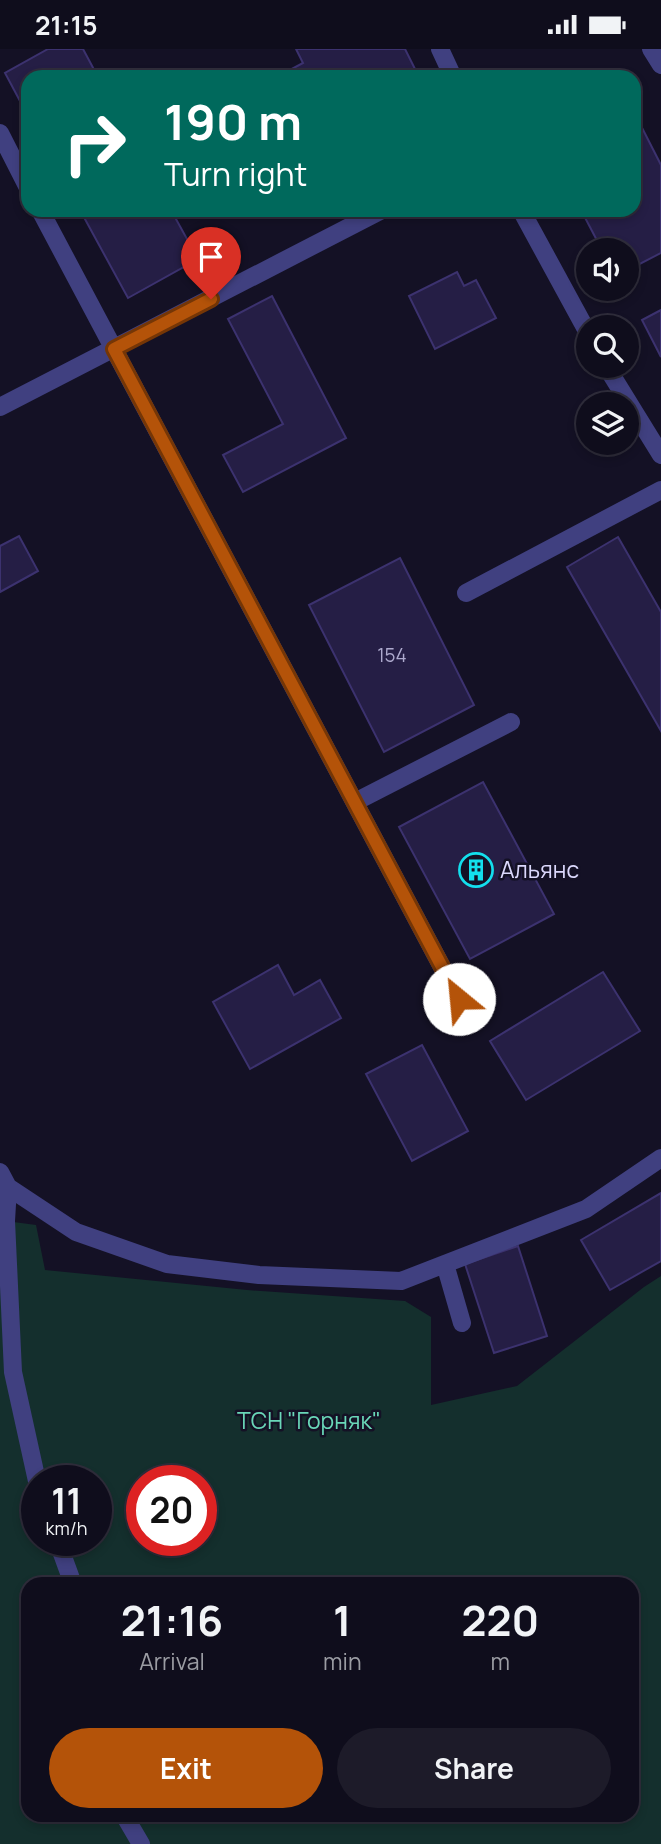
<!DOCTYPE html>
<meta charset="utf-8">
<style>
:root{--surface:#0f0d1c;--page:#1d1b29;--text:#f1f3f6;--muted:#9b9ca3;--line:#2f2d3b;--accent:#b45309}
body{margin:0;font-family:Manrope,sans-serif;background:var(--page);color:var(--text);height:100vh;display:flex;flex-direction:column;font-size:26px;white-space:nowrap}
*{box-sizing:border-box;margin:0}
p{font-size:23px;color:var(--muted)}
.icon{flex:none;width:38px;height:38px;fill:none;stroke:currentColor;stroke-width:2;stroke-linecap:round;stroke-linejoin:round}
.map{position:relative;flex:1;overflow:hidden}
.drawer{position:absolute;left:21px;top:1528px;width:618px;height:245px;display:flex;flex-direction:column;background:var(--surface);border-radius:21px;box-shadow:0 4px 10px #0003,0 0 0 2px var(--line)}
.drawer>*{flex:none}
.top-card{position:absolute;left:21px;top:21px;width:620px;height:147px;border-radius:21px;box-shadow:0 4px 10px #0003,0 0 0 2px var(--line);background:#00695c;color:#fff;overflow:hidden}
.controls{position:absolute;left:576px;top:189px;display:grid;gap:14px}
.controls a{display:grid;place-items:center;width:63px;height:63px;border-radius:50%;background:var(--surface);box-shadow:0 4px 10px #0003,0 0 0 2px var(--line);font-size:35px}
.speed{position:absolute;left:21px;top:1416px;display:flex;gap:14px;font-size:35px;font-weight:700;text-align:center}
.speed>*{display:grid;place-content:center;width:91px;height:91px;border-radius:50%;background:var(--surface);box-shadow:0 4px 10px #0003,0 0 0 2px var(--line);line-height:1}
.speed small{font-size:18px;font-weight:400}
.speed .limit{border:10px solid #d22;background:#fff;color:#111}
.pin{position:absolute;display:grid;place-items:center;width:60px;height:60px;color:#fff;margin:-72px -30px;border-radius:50% 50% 50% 0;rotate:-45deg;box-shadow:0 0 7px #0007}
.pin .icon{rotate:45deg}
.me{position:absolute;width:77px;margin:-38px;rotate:332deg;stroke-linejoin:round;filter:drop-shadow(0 0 5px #0008)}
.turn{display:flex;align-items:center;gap:24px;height:147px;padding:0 28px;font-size:32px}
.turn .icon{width:91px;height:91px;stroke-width:2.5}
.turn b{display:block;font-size:49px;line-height:60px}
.eta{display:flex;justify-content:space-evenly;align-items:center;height:119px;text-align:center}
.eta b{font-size:42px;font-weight:700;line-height:49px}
.button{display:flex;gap:14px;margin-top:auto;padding:14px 28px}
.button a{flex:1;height:80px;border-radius:42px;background:var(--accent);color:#fff;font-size:28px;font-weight:700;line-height:80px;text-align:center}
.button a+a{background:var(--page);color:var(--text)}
.status{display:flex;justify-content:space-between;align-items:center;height:49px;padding:0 35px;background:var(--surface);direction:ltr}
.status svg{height:19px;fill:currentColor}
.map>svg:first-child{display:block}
.green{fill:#142f2d;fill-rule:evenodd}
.building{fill:#251e45;stroke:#3c326f;stroke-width:2}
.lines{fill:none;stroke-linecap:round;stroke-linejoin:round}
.minor{stroke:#404080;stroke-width:18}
.route-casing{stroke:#753606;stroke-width:18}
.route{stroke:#b45309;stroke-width:12}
.labels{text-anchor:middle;stroke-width:5;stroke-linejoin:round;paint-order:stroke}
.number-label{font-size:19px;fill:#aeaace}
.poi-label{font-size:23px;fill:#dbd8fc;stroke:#141125;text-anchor:start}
.park-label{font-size:23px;fill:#69d7b8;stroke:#141125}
</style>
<div class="status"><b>21:15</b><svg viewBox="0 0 49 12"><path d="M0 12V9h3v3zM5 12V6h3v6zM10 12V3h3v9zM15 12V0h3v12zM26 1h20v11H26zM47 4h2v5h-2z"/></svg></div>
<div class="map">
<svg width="661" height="1795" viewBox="0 0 661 1795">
<rect width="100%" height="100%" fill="#141125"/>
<path class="green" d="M0 1167 6 1172 36 1176 45 1221 247 1241 405 1252 431 1268V1356L517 1337 644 1238 661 1227V1795H0ZM37 1432H96V1491H37ZM142 1432H201V1491H142ZM28 1535H632V1766H28Z"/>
<path class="building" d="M48 0H83L98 28H28V67L5 24Z
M296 0H405L419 28H288L286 23 303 14Z
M634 63 661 116V204L626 222V201H602L581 161H634Z
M80 161H171L198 210 128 249Z
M457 223 464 237 476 231 496 269 435 300 409 247Z
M272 247 346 389 243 443 223 406 283 375 228 270Z
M661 261V308L642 271Z
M19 487 38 522 0 543V497Z
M618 488 661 563V682L567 518Z
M400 509 474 656 384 703 309 556Z
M483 733 554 865 470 910 399 778Z
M278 916 294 946 320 931 341 969 250 1020 213 953Z
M603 923 640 982 526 1051 490 992Z
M422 996 468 1082 412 1112 366 1025Z
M661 1144V1212L610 1241 581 1191Z
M518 1197 547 1287 494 1304 465 1215Z"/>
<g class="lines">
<path class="minor" d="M440 0 453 28
M651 0 661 16
M0 84 28 139
M40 161 459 950
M521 161 588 284
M606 317 661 406
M0 358 382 161
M466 544 661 441
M355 753 511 673
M0 1123 8 1138 76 1183 167 1215 259 1226 401 1232 586 1160 661 1109
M8 1138 6 1172 13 1323 37 1432
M445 1215 462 1274
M57 1491 73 1535
M124 1766 141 1795"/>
</g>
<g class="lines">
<g class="route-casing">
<path id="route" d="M211 250 114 300 459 950"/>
</g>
<use href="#route" class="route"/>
</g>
<defs>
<g id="building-ring" transform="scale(1.75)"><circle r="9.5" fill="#141125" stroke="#13dfed" stroke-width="1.5"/><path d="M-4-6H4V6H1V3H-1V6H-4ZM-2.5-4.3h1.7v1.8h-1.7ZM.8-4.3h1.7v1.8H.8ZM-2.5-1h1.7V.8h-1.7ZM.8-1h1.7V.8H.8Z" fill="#13dfed"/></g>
</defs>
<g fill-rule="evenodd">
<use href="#building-ring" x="476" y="821"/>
</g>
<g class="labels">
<g class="number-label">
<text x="392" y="613">154</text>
</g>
<g class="poi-label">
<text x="500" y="829">Альянс</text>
</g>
<g class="park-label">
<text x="309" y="1380">ТСН "Горняк"</text>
</g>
</g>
</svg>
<div class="controls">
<a><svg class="icon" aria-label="sound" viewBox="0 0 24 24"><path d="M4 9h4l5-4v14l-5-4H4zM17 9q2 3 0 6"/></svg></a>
<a><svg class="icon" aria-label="search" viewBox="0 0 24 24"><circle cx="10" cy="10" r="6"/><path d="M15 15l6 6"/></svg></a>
<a><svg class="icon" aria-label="layers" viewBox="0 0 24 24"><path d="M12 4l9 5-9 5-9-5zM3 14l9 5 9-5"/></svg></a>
</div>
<div class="speed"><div>11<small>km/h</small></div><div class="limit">20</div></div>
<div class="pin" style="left:211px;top:250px;background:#d93025"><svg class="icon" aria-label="arrive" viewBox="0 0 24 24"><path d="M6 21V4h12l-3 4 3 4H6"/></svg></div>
<svg class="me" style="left:459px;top:950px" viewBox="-20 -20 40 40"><circle r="19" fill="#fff"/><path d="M0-13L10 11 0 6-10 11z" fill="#b45309"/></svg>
<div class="top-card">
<div class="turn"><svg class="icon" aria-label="right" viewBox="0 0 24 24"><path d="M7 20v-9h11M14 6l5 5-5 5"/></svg><div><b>190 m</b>Turn right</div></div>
</div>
<section class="drawer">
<div class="eta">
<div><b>21:16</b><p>Arrival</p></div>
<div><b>1</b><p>min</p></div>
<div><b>220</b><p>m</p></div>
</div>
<div class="button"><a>Exit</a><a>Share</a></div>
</section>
</div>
